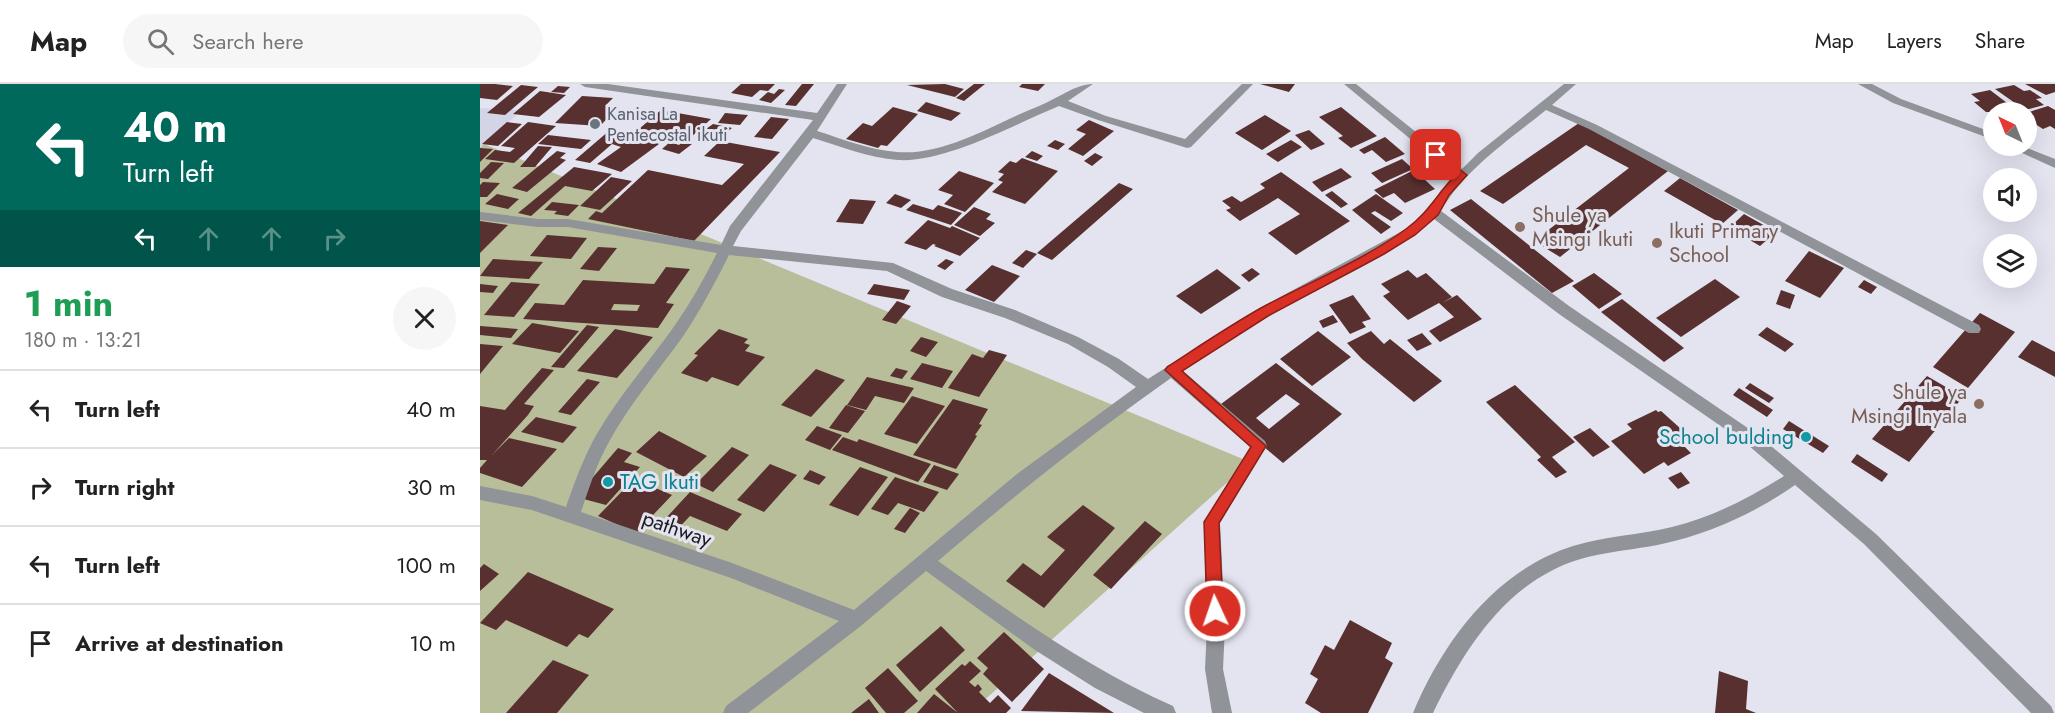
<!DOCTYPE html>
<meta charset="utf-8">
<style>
:root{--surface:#fff;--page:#f6f6f6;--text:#222;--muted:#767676;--line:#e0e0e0}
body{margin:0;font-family:Jost,sans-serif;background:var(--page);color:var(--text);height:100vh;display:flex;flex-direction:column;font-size:22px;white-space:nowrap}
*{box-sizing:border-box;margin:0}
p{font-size:20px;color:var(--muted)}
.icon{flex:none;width:33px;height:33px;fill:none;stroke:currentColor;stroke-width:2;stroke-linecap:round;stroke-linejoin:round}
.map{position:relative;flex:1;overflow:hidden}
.panel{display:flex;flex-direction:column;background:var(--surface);width:480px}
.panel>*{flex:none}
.top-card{background:#00695c;color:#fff;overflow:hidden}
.needle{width:39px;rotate:317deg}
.fabs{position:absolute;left:1503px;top:18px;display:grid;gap:12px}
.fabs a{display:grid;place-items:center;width:54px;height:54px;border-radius:50%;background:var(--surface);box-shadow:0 6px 24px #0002;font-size:30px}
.pin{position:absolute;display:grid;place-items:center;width:51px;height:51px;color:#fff;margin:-26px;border-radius:12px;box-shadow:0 3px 9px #0006}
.me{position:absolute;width:66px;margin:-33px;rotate:357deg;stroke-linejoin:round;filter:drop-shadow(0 0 4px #0008)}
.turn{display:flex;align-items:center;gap:21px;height:126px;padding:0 24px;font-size:27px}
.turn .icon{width:78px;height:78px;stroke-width:2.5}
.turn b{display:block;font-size:42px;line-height:51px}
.lanes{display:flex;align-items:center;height:57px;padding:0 24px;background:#0003;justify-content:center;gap:30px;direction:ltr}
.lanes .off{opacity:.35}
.round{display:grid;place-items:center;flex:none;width:63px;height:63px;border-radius:32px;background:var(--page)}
.summary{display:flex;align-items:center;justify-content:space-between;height:102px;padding:0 24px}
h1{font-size:36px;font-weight:700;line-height:45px;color:#1e9e55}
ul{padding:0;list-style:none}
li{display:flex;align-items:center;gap:18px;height:78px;padding:0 24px;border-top:2px solid var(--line)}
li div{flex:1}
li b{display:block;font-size:22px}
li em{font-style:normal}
header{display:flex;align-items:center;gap:36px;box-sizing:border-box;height:84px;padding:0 30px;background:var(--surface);border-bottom:2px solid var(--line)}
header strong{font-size:28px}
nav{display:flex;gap:33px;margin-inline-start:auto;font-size:21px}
.search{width:420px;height:54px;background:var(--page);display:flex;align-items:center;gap:15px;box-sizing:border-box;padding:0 21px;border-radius:33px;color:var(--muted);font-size:22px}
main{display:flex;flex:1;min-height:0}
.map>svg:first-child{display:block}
.built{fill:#d3d5e7}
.green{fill:#b8be99}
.building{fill:#58302f;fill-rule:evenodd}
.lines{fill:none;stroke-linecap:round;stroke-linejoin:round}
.minor{fill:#909397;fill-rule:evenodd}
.route{fill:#d93025;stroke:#8d1f18;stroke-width:1.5}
.worship-dot{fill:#6b7280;stroke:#e3e4f0;stroke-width:2}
.education-dot{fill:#8d6e63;stroke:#e3e4f0;stroke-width:2}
.culture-dot{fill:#0f9aa8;stroke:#e3e4f0;stroke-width:2}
.labels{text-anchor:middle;stroke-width:6;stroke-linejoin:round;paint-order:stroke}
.far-worship-label{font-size:18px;fill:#5b616d;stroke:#e3e4f0;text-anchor:start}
.education-label{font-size:21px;fill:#785e54;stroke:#e3e4f0;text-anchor:start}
.culture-label{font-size:21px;fill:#0d838f;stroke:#e3e4f0;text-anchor:end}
.street-label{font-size:21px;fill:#1b1b1f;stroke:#e3e4f0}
</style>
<header>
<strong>Map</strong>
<div class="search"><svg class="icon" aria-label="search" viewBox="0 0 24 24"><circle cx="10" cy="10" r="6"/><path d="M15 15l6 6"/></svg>Search here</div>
<nav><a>Map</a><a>Layers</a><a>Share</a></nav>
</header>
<main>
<section class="panel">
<div class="top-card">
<div class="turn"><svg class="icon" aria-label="left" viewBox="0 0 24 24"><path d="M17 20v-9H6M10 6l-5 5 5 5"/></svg><div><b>40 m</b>Turn left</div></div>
<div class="lanes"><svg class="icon" aria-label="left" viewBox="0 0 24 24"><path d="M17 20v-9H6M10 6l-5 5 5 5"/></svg><svg class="icon off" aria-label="ahead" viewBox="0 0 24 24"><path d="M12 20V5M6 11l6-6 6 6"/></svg><svg class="icon off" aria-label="ahead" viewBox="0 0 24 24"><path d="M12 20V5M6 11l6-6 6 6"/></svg><svg class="icon off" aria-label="right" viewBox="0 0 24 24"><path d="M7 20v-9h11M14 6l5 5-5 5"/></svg></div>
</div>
<div class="summary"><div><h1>1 min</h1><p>180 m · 13:21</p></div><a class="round"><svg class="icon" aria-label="close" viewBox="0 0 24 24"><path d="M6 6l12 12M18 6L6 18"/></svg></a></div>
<ul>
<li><svg class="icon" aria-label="left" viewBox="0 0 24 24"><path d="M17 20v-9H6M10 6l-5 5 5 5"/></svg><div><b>Turn left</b></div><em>40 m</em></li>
<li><svg class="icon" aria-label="right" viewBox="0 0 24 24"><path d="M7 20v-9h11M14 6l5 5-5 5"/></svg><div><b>Turn right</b></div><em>30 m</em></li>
<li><svg class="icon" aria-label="left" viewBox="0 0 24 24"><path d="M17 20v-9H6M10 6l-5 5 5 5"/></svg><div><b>Turn left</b></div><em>100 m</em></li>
<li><svg class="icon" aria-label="arrive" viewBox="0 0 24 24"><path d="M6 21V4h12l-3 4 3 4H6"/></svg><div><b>Arrive at destination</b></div><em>10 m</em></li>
</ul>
</section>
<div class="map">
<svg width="1575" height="629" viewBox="0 0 1575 629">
<rect width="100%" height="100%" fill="#e3e4f0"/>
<path class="built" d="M0 24 42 26 0 64Z"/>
<path class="green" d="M4 60 770 378 490 629H0V64Z"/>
<path class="building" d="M0 0H15L33 2 17 16 0 14Z
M261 0H295L288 7 280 6 272 13 251 9Z
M322 0H334L316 22 305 21Z
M465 0 484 5 475 13 427 1Z
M494 0H505L484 17 476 14Z
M542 0H565L558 7 539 3Z
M780 0H815L809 8Z
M1545 0H1575V8L1566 11Z
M41 1 58 3 25 31 7 29Z
M1534 1 1544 7 1550 6 1562 14 1556 15 1564 21 1545 26 1515 5Z
M78 2 90 3 84 9 71 8Z
M299 5 305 6 291 19 279 16 288 8 294 10Z
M1510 6 1539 28H1506L1494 18 1500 17 1491 10Z
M60 7 86 11 59 33 33 30Z
M102 12 133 14 125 22H139L120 42 75 39Z
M446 18 481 29 471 37 437 27Z
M1568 22 1575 26V45L1570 42 1563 45 1546 34V29Z
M413 23 438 30 407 62 401 61 398 64 366 55 383 39 392 42Z
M861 23 897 52 871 64 858 54 863 52 839 33Z
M181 26 231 35 210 54 159 45Z
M245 29 268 31 260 41 238 39Z
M785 31 811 47 782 66 755 49Z
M291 33 309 35 292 55 274 53Z
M609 36 634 47 603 72 588 65 606 50 596 46Z
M27 38 42 40 18 62 2 60Z
M48 38 76 42 34 79 5 75 15 66 30 68 35 64 21 62Z
M1099 39 1188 87 1080 173 1054 157 1149 84 1106 61 1023 120 1000 107Z
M233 40 243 42 252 44 243 51 226 45Z
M130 46 144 49 134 59 147 49 179 60 141 88 117 80 141 63 132 60 110 79 95 76Z
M829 46 845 60 831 66 815 51Z
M68 51 111 56 101 65 58 60Z
M905 53 925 70 906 78 892 66 884 70 879 66Z
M575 56 585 60 578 66 567 62Z
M811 56 822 63 798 78 786 70Z
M203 57 212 60 199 70 182 65 190 58 199 61Z
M240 57 300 68 214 157 108 135 116 127 122 129 168 86 242 101 264 80 224 72Z
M58 62 72 63 55 83H40Z
M0 64 13 65 0 78Z
M77 67 86 69 80 74 86 76 47 108 32 104Z
M552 67 563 72 557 77 545 73Z
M615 69 623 73 612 82 604 77Z
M542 74 578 87 545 120 512 108 523 98 518 96 524 90 518 88 530 77 536 79Z
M922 75 933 85 902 99 891 89Z
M11 78 24 79 8 95 0 94V89Z
M94 83 132 90 112 107 85 102 51 132 38 129Z
M861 84 872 93 842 108 832 98Z
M934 86 955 105 925 119 914 109 903 114 894 106Z
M479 87 514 99 485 128 464 120 473 111 458 106Z
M801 88 870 137 816 171 788 149 820 130 798 114 760 137 746 126 751 124 742 117 752 112 761 118 785 104 780 100Z
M131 93 152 97 120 126 100 122Z
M1200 94 1258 126 1242 140 1184 107Z
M3 98 20 99 7 113H0V101Z
M639 99 653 105 572 176 557 169Z
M852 107 868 120 861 124 845 111Z
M17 110 39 115 28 125 5 120Z
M415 110 431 116 421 124 406 119Z
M896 110 923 129 911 137 895 127 891 129 911 143 901 150 872 126Z
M370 115 396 117 383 140 356 138Z
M991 115 1094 197 1072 209 970 126Z
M72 118 99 121 88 132 74 130 77 127 64 126Z
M433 120 453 126 458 121 482 129 471 141 426 126Z
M494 123 511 130 506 135 515 139 500 152 474 141Z
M1264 130 1296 148 1280 162 1249 144Z
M448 136 470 144 472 142 500 154 480 172 454 162 456 161 453 160 446 166 424 159Z
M0 137 28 141 0 169Z
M67 151 107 154 91 175 50 172Z
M118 163 137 164 119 187 100 185Z
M546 166 557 170 543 184 532 179Z
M1329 167 1364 184 1340 214 1305 197Z
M13 175 63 178 49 195 0 192Z
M466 175 474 178 465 186 457 182Z
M512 181 540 192 514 218 485 206Z
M186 183 210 185 186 219 194 220 178 244 43 235 55 219 84 221 103 196 174 200ZM134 220 160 221 157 227 131 226Z
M772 184 780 190 769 198 761 191Z
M737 185 761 204 721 230 696 212Z
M928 186 937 194 946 189 972 213 962 219 977 211 1002 235 960 258 949 247 974 233 959 219 928 236 903 212 910 208 901 200Z
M1114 189 1142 210 1119 225 1092 202Z
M1235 195 1260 213 1201 253 1176 234Z
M1384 196 1397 203 1391 210 1378 203Z
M31 198 60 200 34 233 4 231Z
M0 200 18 202 13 209 0 208Z
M394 200 430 206 424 216 387 210Z
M1301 206 1315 211 1310 225 1296 220Z
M873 211 891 235 882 238 886 243 870 250 849 221Z
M1142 215 1204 264 1184 278 1121 228Z
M417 217 431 222 416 240 402 236Z
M1500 229 1535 248 1488 304 1453 283Z
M853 231 858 238 843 244 839 237Z
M52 239 99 247 80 269 32 260Z
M107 241 119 243 84 284 71 283Z
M0 242 38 245 31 254 0 251Z
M1287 243 1314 260 1305 268 1278 251Z
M135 245 173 253 137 294 97 287Z
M239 245 268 255 264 259 270 261 265 267 285 273 258 302 232 293 227 298 201 289 218 271 214 270Z
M838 247 871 273 832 302 800 275Z
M891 247 904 260 910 255 962 297 934 318 882 275 867 259Z
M942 249 952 260 937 267 927 256Z
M441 253 458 258 446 273 430 267Z
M1552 256 1575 268V293L1538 273Z
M0 260 23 262 0 290Z
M509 266 527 271 499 313 468 304 492 270 503 274Z
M442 279 473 287 462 304 430 295Z
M796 279 862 330 803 379 737 323ZM806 310 820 320 789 345 776 334Z
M62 284 74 286 44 320 54 322 48 331 12 371 29 354 77 365 42 403 0 389V384L7 376H0V322L25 326Z
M416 284 428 287 422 295 410 292Z
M336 285 365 296 331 333 301 321Z
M1447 292 1483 313 1429 378 1392 355Z
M387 293 434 304 424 319 395 312 386 326 367 321Z
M107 295 120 298 91 331 78 328Z
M1270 299 1294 314 1289 319 1265 304Z
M1035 301 1095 358 1072 373 1087 388 1076 394 1057 376 1061 373 1006 318Z
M1259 304 1293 326 1287 333 1253 311Z
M432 312 465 322 437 360 404 350Z
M473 315 508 325 499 340 502 341 495 351 497 352 476 385 433 371Z
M366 321 385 327 368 349 349 344Z
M1176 326 1178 328 1181 327 1210 353 1200 358 1211 369 1188 382 1184 378 1164 390 1131 357 1152 345 1147 340Z
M56 333 97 343 83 359 41 348Z
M1309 337 1349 362 1343 369 1303 345Z
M337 342 362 351 350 366 325 356Z
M1110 344 1130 363 1113 373 1093 353Z
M179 347 227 372 204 393 156 368Z
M363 353 377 358 379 355 451 380 438 398 352 366Z
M252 363 269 371 233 408 216 400Z
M138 364 152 369 144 378 160 383 126 421 96 413Z
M1377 370 1408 390 1402 398 1371 378Z
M290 380 317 391 284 428 257 416Z
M454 381 479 390 467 406 443 398Z
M380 383 408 393 378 432 349 421Z
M330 386 346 393 339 401 323 395Z
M1201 388 1210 399 1198 405 1188 394Z
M415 393 459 408 444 428 418 419 408 431 391 425Z
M154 395 192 411 156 449 118 432Z
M210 408 262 430 247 447 210 432 190 453 174 447Z
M603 421 635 444 564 524 526 497 543 479 561 492 585 466 567 453Z
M430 424 440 429 425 449 414 445Z
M665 437 682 450 631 505 613 491Z
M4 480 19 490 0 507V484Z
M48 488 134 525 108 554 99 550 87 563 26 536 16 546 0 539Z
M870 536 912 559 905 574 913 579 888 629H841L825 619 838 595 830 590 845 561 854 566Z
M461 542 485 566 440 608 416 581Z
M524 548 564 585 532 618 503 590 508 584 497 574Z
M73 576 109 591 77 629H26Z
M490 577 501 587 489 598 495 603 498 600 502 605 499 608 510 619 518 611 531 624 526 629H478L455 605 482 580 485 582Z
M408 584 438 617 424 629H406L385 604Z
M1239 587 1268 597 1266 625 1276 629H1235Z
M569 589 634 629 541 627Z
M454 610 478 629H437Z
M389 615 399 629H371Z"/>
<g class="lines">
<path class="minor" d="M100 0H128L337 29 357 0H367L337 47C363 55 389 66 417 68 466 72 515 39 559 22 577 15 595 0 613 0L588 17 626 32 705 55 762 0H773L711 63 707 64 618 36 579 22C535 40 465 79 418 76 388 74 360 62 333 54L261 147 253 162 413 179 472 205 535 226 598 253 639 275 668 295 778 225 926 145 949 125 961 106 975 92 864 0H876L982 85 998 69 1084 0H1096L1072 21 1117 41 1499 241 1501 245 1499 249H1489L1109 45 1066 26C1029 56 985 85 961 127L1089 222 1278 351 1396 450 1571 622 1574 629H1551L1384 460 1315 401C1275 429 1229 450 1182 460 1144 468 1105 468 1071 487 1015 516 980 574 953 629H933C963 557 1016 486 1093 462 1125 452 1159 451 1192 443 1232 433 1270 414 1304 392L1268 361 1079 230 954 135C906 177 844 200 788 232 759 249 731 269 703 287L785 357 787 362 740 439 745 542 743 585 752 629H732L725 585 727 542 724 438 770 363 691 294C610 351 534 412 458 477 534 531 608 584 693 622L696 629H664L615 604 555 566 446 487 382 541 268 629H243L246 622 359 537 251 494 52 426 0 416V402L52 412 86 423C95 397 104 372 118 348 140 311 168 279 193 244 210 220 224 195 237 169L88 143H58L0 136V128L58 135H88L241 161 250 142 333 36 105 3ZM249 171 407 187 462 213 525 234 588 260 628 283 656 303 537 390 374 526 252 479 101 428C109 404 117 379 130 356 151 318 179 286 204 251 221 225 235 199 249 171Z
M1378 0H1392L1421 15 1514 49V56L1413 19Z
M1527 62H1542L1575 75V84Z"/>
</g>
<path class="route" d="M956 67 987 91 969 111 958 131 935 151 904 170 788 232 702 287 786 362 739 439 743 527 740 533 735 535 729 533 727 527 724 438 771 363 685 286 687 283C718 263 749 242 781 224 829 198 882 177 926 145 947 130 958 110 975 91L952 73V68Z"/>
<circle class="worship-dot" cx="115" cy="40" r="6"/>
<g class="education-dot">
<circle cx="1040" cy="143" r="6"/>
<circle cx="1177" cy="159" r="6"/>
<circle cx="1499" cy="320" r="6"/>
</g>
<g class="culture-dot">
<circle cx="1326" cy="353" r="6"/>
<circle cx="128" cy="398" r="6"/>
</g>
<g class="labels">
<g class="far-worship-label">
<text x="127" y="36">Kanisa La<tspan x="127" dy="21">Pentecostal ikuti</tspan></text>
</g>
<g class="education-label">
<text x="1052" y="138">Shule ya<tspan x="1052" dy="24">Msingi Ikuti</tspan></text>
<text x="1189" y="154">Ikuti Primary<tspan x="1189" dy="24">School</tspan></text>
<text x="1487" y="315" text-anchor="end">Shule ya<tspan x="1487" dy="24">Msingi Inyala</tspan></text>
</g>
<g class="culture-label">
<text x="1314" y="360">School bulding</text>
<text x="140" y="405" text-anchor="start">TAG Ikuti</text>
</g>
<g class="street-label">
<text transform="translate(197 445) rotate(19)" y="7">pathway</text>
</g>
</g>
</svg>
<div class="fabs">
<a><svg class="needle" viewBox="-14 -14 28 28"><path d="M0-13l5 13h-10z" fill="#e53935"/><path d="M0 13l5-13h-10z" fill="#767676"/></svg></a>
<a><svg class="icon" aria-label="sound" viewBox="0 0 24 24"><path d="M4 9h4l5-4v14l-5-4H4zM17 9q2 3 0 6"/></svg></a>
<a><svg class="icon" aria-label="layers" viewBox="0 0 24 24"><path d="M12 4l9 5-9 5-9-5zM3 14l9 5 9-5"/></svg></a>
</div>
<div class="pin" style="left:956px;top:71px;background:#d93025"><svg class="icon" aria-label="arrive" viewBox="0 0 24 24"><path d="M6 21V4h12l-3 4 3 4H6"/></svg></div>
<svg class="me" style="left:735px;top:527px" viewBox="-20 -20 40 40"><circle r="17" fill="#d93025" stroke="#fff" stroke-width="3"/><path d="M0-11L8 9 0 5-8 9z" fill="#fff"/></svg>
</div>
</main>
